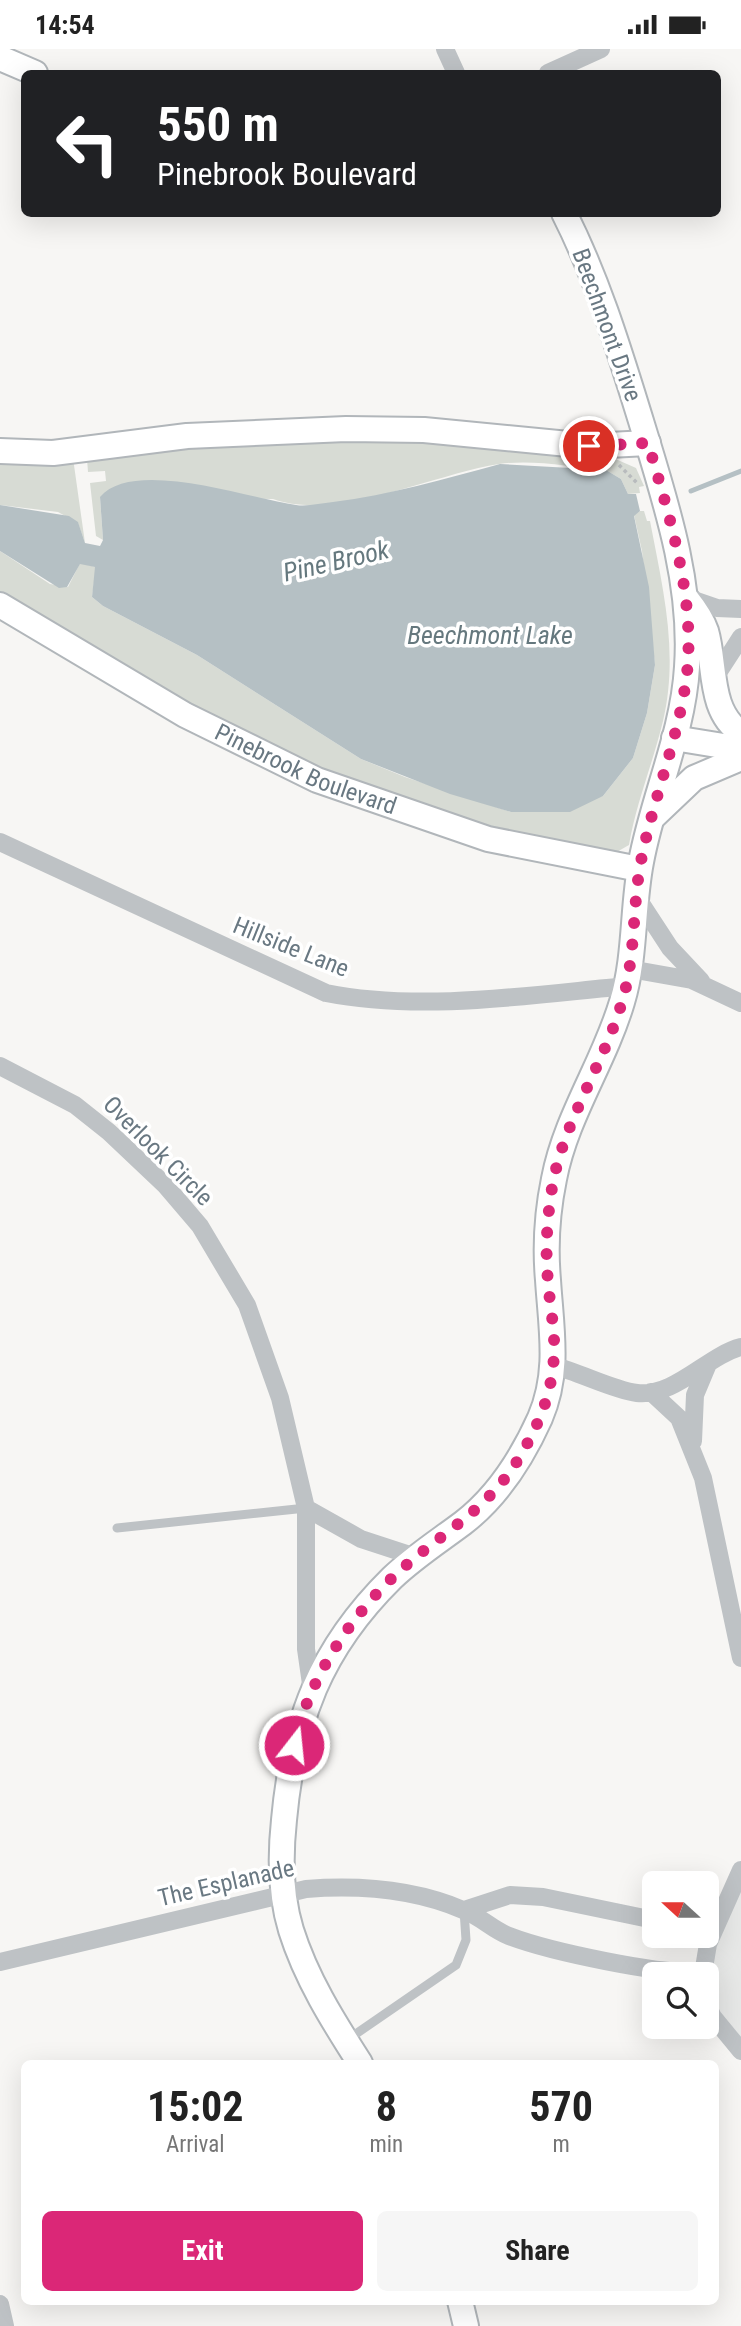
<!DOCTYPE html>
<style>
:root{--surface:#fff;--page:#f6f6f6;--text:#222;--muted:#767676;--accent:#db2777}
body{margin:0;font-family:"Roboto Condensed",sans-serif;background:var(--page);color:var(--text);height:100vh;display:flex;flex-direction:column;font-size:26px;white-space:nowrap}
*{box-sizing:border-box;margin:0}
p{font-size:23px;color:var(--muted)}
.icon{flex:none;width:38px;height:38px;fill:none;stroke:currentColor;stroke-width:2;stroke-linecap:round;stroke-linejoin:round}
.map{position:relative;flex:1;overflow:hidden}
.details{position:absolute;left:21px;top:2011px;width:698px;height:245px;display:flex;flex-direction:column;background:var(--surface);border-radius:10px;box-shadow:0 7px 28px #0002}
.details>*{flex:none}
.guide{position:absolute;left:21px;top:21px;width:700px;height:147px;border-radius:10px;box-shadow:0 7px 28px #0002;background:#202124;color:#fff;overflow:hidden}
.needle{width:46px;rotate:291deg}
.tools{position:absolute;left:642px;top:1822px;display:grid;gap:14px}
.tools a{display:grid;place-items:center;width:77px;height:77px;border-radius:10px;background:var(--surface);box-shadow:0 7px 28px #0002;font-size:35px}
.pin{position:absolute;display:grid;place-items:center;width:60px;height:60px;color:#fff;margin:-30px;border:4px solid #fff;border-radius:50%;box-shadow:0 2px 7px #0007}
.me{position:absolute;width:77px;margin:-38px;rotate:16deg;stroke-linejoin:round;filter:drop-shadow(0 0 5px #0008)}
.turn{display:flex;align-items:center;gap:24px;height:147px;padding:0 21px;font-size:32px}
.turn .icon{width:91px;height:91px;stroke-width:2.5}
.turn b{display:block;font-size:49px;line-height:60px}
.eta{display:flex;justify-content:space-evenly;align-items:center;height:119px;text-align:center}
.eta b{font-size:42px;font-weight:700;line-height:49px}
.primary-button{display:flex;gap:14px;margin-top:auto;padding:14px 21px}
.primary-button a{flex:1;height:80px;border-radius:10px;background:var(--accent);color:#fff;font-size:28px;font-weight:700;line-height:80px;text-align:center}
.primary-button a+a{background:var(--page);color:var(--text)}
.status{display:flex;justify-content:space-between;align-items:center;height:49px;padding:0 35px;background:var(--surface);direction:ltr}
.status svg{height:19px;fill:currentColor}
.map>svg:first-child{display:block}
.built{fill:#e7e8e7}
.green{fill:#d7dbd4}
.water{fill:#b5c0c4}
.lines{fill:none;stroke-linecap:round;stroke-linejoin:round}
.stream{stroke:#b5c0c4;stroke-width:5}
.secondary-casing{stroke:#b1b6ba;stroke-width:28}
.path{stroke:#b8bbbd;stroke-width:3.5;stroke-dasharray:3.5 3.5;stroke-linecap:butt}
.lane{stroke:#bec2c5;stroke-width:9}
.street{stroke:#bec2c5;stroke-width:18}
.secondary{stroke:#fff;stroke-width:24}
.route{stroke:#db2777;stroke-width:12;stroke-dasharray:0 21.6}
.labels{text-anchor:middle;stroke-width:7;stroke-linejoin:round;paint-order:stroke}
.street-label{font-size:24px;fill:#697882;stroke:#fff}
.water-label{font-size:26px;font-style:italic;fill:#65787e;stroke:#fff}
</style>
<div class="status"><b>14:54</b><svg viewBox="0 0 49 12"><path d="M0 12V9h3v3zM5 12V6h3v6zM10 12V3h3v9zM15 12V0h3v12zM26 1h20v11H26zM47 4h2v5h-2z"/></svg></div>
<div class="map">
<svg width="741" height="2277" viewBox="0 0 741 2277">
<rect width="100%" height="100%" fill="#f7f6f4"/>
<path class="built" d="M741 1826V1991L712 1954 708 1924 714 1894Z"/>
<path class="green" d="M410 387 611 408 636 419 644 437 639 438 640 444 628 445 621 430 606 421C572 418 533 410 499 415 434 425 336 473 273 450L100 448 103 491 96 487 90 434 106 432 105 422 88 423 87 410 163 396Z
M0 408 73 409 85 494 78 474 58 463 0 456Z
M640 462H644L647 472H650C663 540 679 604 663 672 653 714 636 754 629 796L615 804 504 787 317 725 225 680 0 549V502L50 535 68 538 80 514 96 518 92 548 103 557 197 606 361 710 405 728 511 763 603 747 633 709 647 664 655 616 642 502 634 466Z"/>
<path class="water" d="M500 415 606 421 621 430 628 445H636L640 462 634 467 649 538 655 616 647 664 633 709 603 747 570 763H511L450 745 361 710 197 606 103 557 92 548 95 518 80 515 67 538 59 539 0 502V456L69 467 78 473 85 494 100 497 103 491 100 448C133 408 251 450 296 456 307 458 321 454 333 453 390 446 444 430 500 415Z"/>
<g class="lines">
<path class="stream" d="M691 442 741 422"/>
<g class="secondary-casing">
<g id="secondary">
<path d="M0 9 35 24"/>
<path d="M0 402 53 404 187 387 346 380 424 381 589 397 648 394"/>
<path d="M686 549C694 559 702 570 706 582 716 616 708 662 741 684"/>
<path id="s1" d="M0 556 185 666 317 731 488 790 639 820"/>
<path d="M674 689 741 700"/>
<path d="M654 767 694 729 741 709"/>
<path d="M360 2014C333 1972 306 1929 291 1881 280 1845 280 1808 284 1771 293 1672 320 1600 392 1529 414 1508 439 1492 463 1474 498 1447 522 1409 540 1369 560 1323 551 1279 548 1231 545 1197 547 1164 554 1130 566 1067 604 1014 622 953 636 907 632 859 641 813 653 748 683 685 687 618 693 534 665 451 641 372 619 301 598 231 564 164"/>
<path d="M460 2252 466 2277"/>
</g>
</g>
<path class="path" d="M619 416 638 435"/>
<path class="lane" d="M117 1479 306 1459
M347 1991 456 1916 466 1891 464 1861"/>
<path class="street" d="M445 0 456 24
M548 24 601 0
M685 548 717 559 741 560
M714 630 741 588
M0 793 326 944C421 963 530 946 627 937
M636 847 670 899 701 932
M630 920 692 931 741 954
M0 1017 75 1056 109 1083 165 1136 200 1177 247 1256 280 1349 306 1459V1600L312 1642
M554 1317C579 1323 613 1341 637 1344 675 1348 707 1307 741 1298
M651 1343 679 1369 703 1429 741 1609
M693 1392 695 1346 708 1315
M306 1459 361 1490 416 1508
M464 1861 510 1846 543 1848 654 1871
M0 1913 306 1840C358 1836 414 1840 463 1861 480 1867 493 1881 509 1887 548 1902 663 1927 703 1923
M703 1925 708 1895 741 1821
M707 1956 713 1968 741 2002
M0 2255 5 2277"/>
<use href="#secondary" class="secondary"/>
</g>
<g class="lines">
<path class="route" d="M294 1696C310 1625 356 1558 411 1512 454 1476 493 1455 522 1404 538 1376 550 1349 553 1317 557 1289 550 1260 548 1232 545 1201 547 1170 552 1139 563 1073 603 1017 622 953 636 907 632 859 641 812 653 751 677 693 686 632 697 553 670 469 648 394L589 397"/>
</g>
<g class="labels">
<g class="street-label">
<text transform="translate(607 276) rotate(70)" y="8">Beechmont Drive</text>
<text dy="8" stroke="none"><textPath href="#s1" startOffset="348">Pinebrook Boulevard</textPath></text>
<text transform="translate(291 898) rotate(22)" y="8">Hillside Lane</text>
<text transform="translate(158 1102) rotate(45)" y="8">Overlook Circle</text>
<text transform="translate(226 1834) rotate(-13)" y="8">The Esplanade</text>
</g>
<g class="water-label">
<text transform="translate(336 512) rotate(-13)" y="9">Pine Brook</text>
<text x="490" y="595">Beechmont Lake</text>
</g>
</g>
</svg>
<div class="tools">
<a><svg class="needle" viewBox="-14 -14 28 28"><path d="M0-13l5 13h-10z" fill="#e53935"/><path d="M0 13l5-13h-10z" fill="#767676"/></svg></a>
<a><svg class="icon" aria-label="search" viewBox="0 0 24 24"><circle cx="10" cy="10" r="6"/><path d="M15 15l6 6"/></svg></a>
</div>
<div class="pin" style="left:589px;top:397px;background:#d93025"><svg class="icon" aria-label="arrive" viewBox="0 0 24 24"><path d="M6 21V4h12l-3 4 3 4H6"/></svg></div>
<svg class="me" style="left:294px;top:1696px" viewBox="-20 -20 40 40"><circle r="17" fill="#db2777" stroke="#fff" stroke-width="3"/><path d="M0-11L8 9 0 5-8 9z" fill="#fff"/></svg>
<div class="guide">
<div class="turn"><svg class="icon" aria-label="left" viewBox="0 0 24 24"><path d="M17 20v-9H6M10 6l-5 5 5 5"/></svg><div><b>550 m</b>Pinebrook Boulevard</div></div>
</div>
<section class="details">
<div class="eta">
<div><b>15:02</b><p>Arrival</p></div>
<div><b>8</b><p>min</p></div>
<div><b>570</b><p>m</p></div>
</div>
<div class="primary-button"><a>Exit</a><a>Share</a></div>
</section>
</div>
